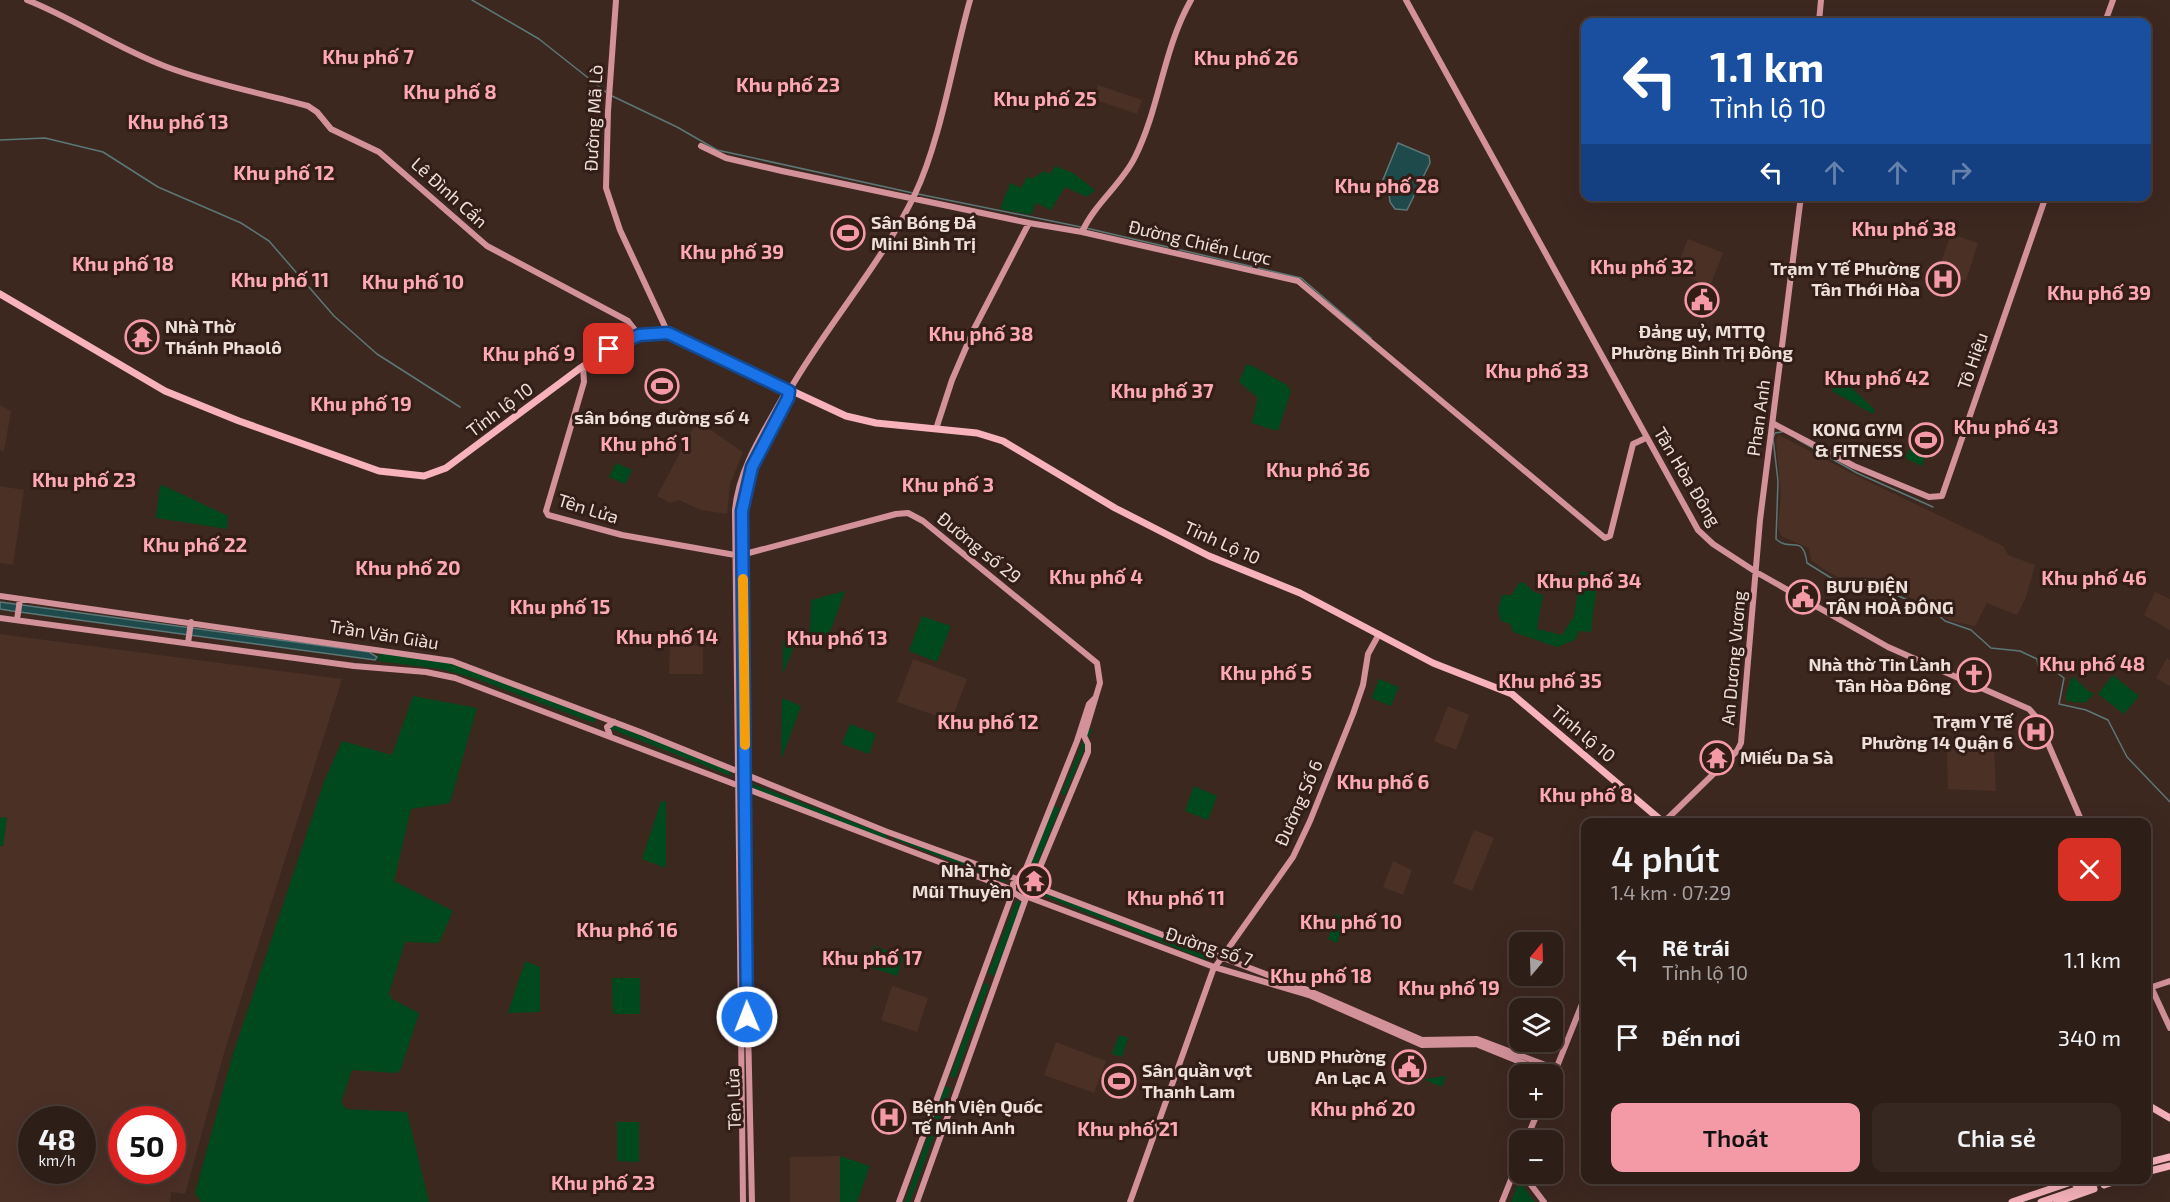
<!DOCTYPE html>
<html lang="vi">
<meta charset="utf-8">
<style>
:root{--surface:#2e1e18;--page:#362721;--text:#f1f3f6;--muted:#a7a2a2;--line:#493c37;--accent:#f49aa6}
body{margin:0;font-family:"Exo 2",sans-serif;background:var(--page);color:var(--text);height:100vh;display:flex;flex-direction:column;font-size:22px;white-space:nowrap}
*{box-sizing:border-box;margin:0}
p{font-size:20px;color:var(--muted)}
.icon{flex:none;width:33px;height:33px;fill:none;stroke:currentColor;stroke-width:2;stroke-linecap:round;stroke-linejoin:round}
.map{position:relative;flex:1;overflow:hidden}
.details{position:absolute;left:1581px;top:818px;width:570px;height:366px;display:flex;flex-direction:column;background:var(--surface);border-radius:12px;box-shadow:0 6px 24px #0002,0 0 0 2px var(--line)}
.details>*{flex:none}
.guide{position:absolute;left:1581px;top:18px;width:570px;height:183px;border-radius:12px;box-shadow:0 6px 24px #0002,0 0 0 2px var(--line);background:#1a4fa0;color:#fff;overflow:hidden}
.needle{width:39px;rotate:19deg}
.controls{position:absolute;left:1509px;top:932px;display:grid;gap:12px}
.controls a{display:grid;place-items:center;width:54px;height:54px;border-radius:12px;background:var(--surface);box-shadow:0 6px 24px #0002,0 0 0 2px var(--line);font-size:30px}
.speed{position:absolute;left:18px;top:1106px;display:flex;gap:12px;font-size:30px;font-weight:700;text-align:center}
.speed>*{display:grid;place-content:center;width:78px;height:78px;border-radius:50%;background:var(--surface);box-shadow:0 6px 24px #0002,0 0 0 2px var(--line);line-height:1}
.speed small{font-size:15px;font-weight:400}
.speed .limit{border:9px solid #d22;background:#fff;color:#111}
.pin{position:absolute;display:grid;place-items:center;width:51px;height:51px;color:#fff;margin:-26px;border-radius:12px;box-shadow:0 3px 9px #0006}
.me{position:absolute;width:66px;margin:-33px;rotate:359deg;stroke-linejoin:round;filter:drop-shadow(0 0 4px #0008)}
.turn{display:flex;align-items:center;gap:21px;height:126px;padding:0 30px;font-size:27px}
.turn .icon{width:78px;height:78px;stroke-width:2.5}
.turn b{display:block;font-size:42px;line-height:51px}
.lanes{display:flex;align-items:center;height:57px;padding:0 30px;background:#0003;justify-content:center;gap:30px;direction:ltr}
.lanes .off{opacity:.35}
.round{display:grid;place-items:center;flex:none;width:63px;height:63px;border-radius:12px;background:var(--page)}
.overview{display:flex;align-items:center;justify-content:space-between;height:102px;padding:0 30px}
h1{font-size:36px;font-weight:600;line-height:45px}
.cta{display:flex;gap:12px;margin-top:auto;padding:12px 30px}
.cta a{flex:1;height:69px;border-radius:12px;background:var(--accent);color:#111;font-size:24px;font-weight:600;line-height:69px;text-align:center}
.cta a+a{background:var(--page);color:var(--text)}
ul{padding:0;list-style:none}
li{display:flex;align-items:center;gap:18px;height:78px;padding:0 30px}
li div{flex:1}
li b{display:block;font-size:22px}
li em{font-style:normal}
.map>svg:first-child{display:block}
.built{fill:#4b3026;fill-rule:evenodd}
.green{fill:#00481e}
.water{fill:#1e4a4c;stroke:#5c7777;stroke-width:1.5}
.lines{fill:none;stroke-linecap:round;stroke-linejoin:round}
.stream{stroke:#5c7777;stroke-width:1.5}
.secondary{stroke:#d3919a;stroke-width:6}
.primary{stroke:#f7b2bb;stroke-width:7}
.route-casing{stroke:#114b97;stroke-width:15}
.route{stroke:#1a73e8;stroke-width:10}
.slow{stroke:#f59e0b;stroke-width:10}
.labels{text-anchor:middle;stroke-width:6;stroke-linejoin:round;paint-order:stroke}
.street-label{font-size:18px;fill:#eddfda;stroke:#321e17}
.poi-label{font-size:18px;font-weight:bold;fill:#eddfda;stroke:#321e17;text-anchor:start}
.neighbourhood-label{font-size:20px;font-weight:bold;fill:#fda9b3;stroke:#321e17}
</style>
<div class="map">
<svg width="2170" height="1202" viewBox="0 0 2170 1202">
<rect width="100%" height="100%" fill="#3d2820"/>
<path class="built" d="M1098 85 1142 100 1137 114 1093 99Z
M1951 234 1978 243 1966 281 1938 271Z
M1688 239 1723 253 1710 286 1675 272Z
M0 405 11 411 4 451 0 450Z
M697 421 743 452 730 484 727 514 701 510 679 500 670 503 657 496Z
M1779 435 1861 478 2003 546 2008 555 2035 565 2026 597 2017 615 1987 603 1975 626 1950 621 1933 608 1866 577H1838L1823 569 1811 560 1809 548 1781 536 1778 527 1781 494 1776 440Z
M0 486 24 490 13 565 0 563Z
M2155 592 2170 599V630L2144 615Z
M0 634 342 679 226 1046 185 1194 171 1192 170 1202H0ZM32 1119H82V1170H32ZM122 1119H172V1170H122Z
M670 644 703 646V674H669Z
M2167 658 2170 660V686L2156 678Z
M913 659 967 679 951 721 897 702Z
M1448 706 1469 715 1456 750 1434 741Z
M1994 746 1996 791 1948 789 1947 747Z
M1474 830 1494 838 1472 891 1453 883Z
M1393 861 1412 870 1403 895 1383 887Z
M892 986 928 998 917 1032 881 1020Z
M1056 1042 1106 1061 1094 1093 1044 1075Z
M840 1156V1202H790V1157Z"/>
<path class="green" d="M1055 166 1073 173 1095 190 1087 197 1065 187 1051 210 1036 203 1031 215 1000 209 1010 183 1021 188 1027 177 1032 179 1044 171 1050 174Z
M1246 365H1251L1287 385 1291 391 1278 431 1252 423 1258 398 1239 382Z
M1838 375 1875 410 1873 414 1832 391Z
M656 377 674 388 669 396 651 385Z
M1913 442 1927 453 1922 466 1905 458Z
M616 463 632 470 625 484 609 477Z
M160 484 228 516 227 529 156 518Z
M1581 571 1598 576 1591 632 1579 631 1575 640 1557 647 1513 632 1510 624 1501 621 1498 610 1502 595H1512L1519 583 1523 582 1534 592 1543 595 1537 629 1562 635 1574 616Z
M845 591 829 635H810L811 600Z
M922 616 951 626 937 662 909 651Z
M783 641H796L783 674Z
M379 652 447 662 596 717 594 723 474 678 441 669 378 661Z
M2113 675 2139 696 2124 714 2098 694Z
M2072 676 2091 693H2095L2085 703 2066 701V694Z
M1379 679 1399 687 1391 706 1371 698Z
M413 696 477 708 450 803 411 809 394 881 453 911 439 943 405 942 389 993 392 999 419 1013 401 1069 397 1073 352 1070 341 1102 346 1109 407 1112 429 1202H201L195 1193 233 1054 324 782 342 741 392 755Z
M782 698 801 706 781 760Z
M609 723 731 770V776L608 728Z
M850 724 876 734 869 754 842 744Z
M1089 728 1092 730 1065 795 1061 794Z
M753 784 887 835 886 839 753 788Z
M1194 786 1217 796 1208 820 1185 811Z
M661 801 666 802V868L642 859Z
M1054 806 1060 808 1033 874 1028 872Z
M0 817 7 818 3 846H0Z
M896 836 1007 877 1005 882 894 839Z
M1037 889 1208 955 1206 960 1036 893Z
M1016 901 1022 902 994 976 988 973Z
M1336 914 1346 918 1337 943 1328 939Z
M874 946 904 956 897 976 867 966Z
M525 961 540 967V1012L508 1013Z
M612 978H640V1014H613Z
M984 983 989 985 955 1078 950 1076Z
M1119 1035 1128 1038 1122 1057 1112 1054Z
M1115 1064 1133 1070 1123 1099 1105 1093Z
M1446 1076 1442 1087 1425 1080V1079Z
M945 1086 951 1088 910 1202H905Z
M617 1122H639V1162L617 1161Z
M840 1156 870 1166 857 1202H840Z
M1519 1181 1535 1202H1511Z"/>
<path class="water" d="M1398 143 1429 156 1430 163 1407 210 1395 209 1390 202 1389 194 1380 187Z
M0 602 369 652 377 657 375 660 12 611 0 609Z"/>
<g class="lines">
<path class="stream" d="M472 0 539 39 606 92
M612 96 677 127 717 150 913 193
M0 140 45 138 103 152 158 187 241 223 269 241 334 316 377 354 460 407
M918 194 1081 227
M1086 228 1301 278 1371 338
M1782 432 1775 433 1773 438 1778 481 1776 539C1791 553 1803 533 1807 563L1836 581 1865 580 1937 614 1945 621 1971 630 1991 648 2020 651 2037 659 2038 666 2056 672 2064 678 2059 704 2086 710 2108 720 2127 757 2170 802
M1797 439 1857 473 1933 507"/>
<path class="secondary" d="M27 0C75 19 118 49 167 67 212 84 261 93 308 106L317 112 331 129 379 152 487 246 628 321 639 335
M616 0 608 111 606 188 620 230 668 333
M1406 0 1698 530 1713 544 1756 572 1888 647 2029 709 2037 718 2082 822
M1819 22 1821 0
M2105 22 2113 0
M701 146 726 158 782 171 1029 223 1082 232 1298 281 1605 538 1610 536 1633 444 1646 438
M1082 232C1095 203 1122 184 1135 157 1160 107 1163 49 1191 0
M583 366 584 382 546 511 548 515 622 535 735 555 745 554 896 514 908 513 923 521 1097 663 1100 683 1084 736 1088 744V752L1033 884 1032 894 1022 898 1013 892
M1774 424 1854 466 1929 497 1942 496 2046 196
M936 429 952 380 974 329 1029 223
M0 596 452 661 643 733 885 831 1017 879
M0 618 354 666 426 672 455 678 1013 890
M17 620 20 599
M188 643 191 622
M610 736 607 727 614 722
M1664 822 1737 751 1741 743 1760 520 1801 196
M1034 886 1305 989 1422 1040 1477 1039 1556 1069
M1028 897 1214 967 1309 995 1422 1045 1476 1044 1550 1074
M2146 976 2170 1028
M2146 989 2170 981
M1552 1079 1586 994
M1526 1140 1540 1107
M1522 1173 1544 1202
M743 1202 735 510C739 468 763 433 783 397L787 394
M752 1202 746 940 744 496 752 467 788 398 789 391C828 323 881 265 915 194 941 139 953 60 970 0
M899 1202 1013 892V884L1025 871 1077 741 1089 704 1094 699
M917 1202 1026 898
M1130 1202 1213 970 1293 857 1310 821 1353 714 1363 685 1368 654 1379 634
M1502 1202 1520 1157"/>
<path class="primary" d="M0 294 165 391 239 421 379 471 424 476 446 468 579 369 624 340 639 335 668 333 846 416 876 423 977 433 1003 441 1115 508 1209 556 1300 593 1433 663 1512 694 1663 822
M2146 1104 2170 1118
M2146 1163 2170 1157
M2146 1172 2170 1166
M2076 1185 2093 1179
M2104 1185 2122 1179
M2012 1202 2080 1179
M2041 1202 2108 1179
M2057 1202 2094 1189"/>
</g>
<g class="lines">
<g class="route-casing">
<path id="route" d="M609 349 639 335 668 333 789 391 788 398 752 467 742 511 747 1017"/>
</g>
<use href="#route" class="route"/>
<path class="slow" d="M743 579 745 745"/>
</g>
<defs>
<g id="stadium-ring" transform="scale(1.725)"><circle r="9.5" fill="#321e17" stroke="#f49aa6" stroke-width="1.5"/><path d="M0-5a6.5 5 0 1 0 0 10a6.5 5 0 1 0 0-10ZM-3.5-1.8h7v3.6h-7Z" fill="#f49aa6"/></g>
<g id="hospital-ring" transform="scale(1.725)"><circle r="9.5" fill="#321e17" stroke="#f49aa6" stroke-width="1.5"/><path d="M-5-5h3v3.5h4V-5h3V5h-3V1.5h-4V5h-3Z" fill="#f49aa6"/></g>
<g id="civic-ring" transform="scale(1.725)"><circle r="9.5" fill="#321e17" stroke="#f49aa6" stroke-width="1.5"/><path d="M-.6-6.5H3V-4.5H.6V-3L4-1V1h2V6H-6V1h2V-1L-.6-3ZM-1.2 2.5V6h2.4V2.5Z" fill="#f49aa6"/></g>
<g id="temple-ring" transform="scale(1.725)"><circle r="9.5" fill="#321e17" stroke="#f49aa6" stroke-width="1.5"/><path d="M0-6L5-2H3V0L6.5 2.5H4V6H1.5V3h-3V6H-4V2.5H-6.5L-3 0V-2H-5Z" fill="#f49aa6"/></g>
<g id="church-ring" transform="scale(1.725)"><circle r="9.5" fill="#321e17" stroke="#f49aa6" stroke-width="1.5"/><path d="M-1.2-6h2.4v3.5h3.3v2.4h-3.3V6h-2.4V-.1h-3.3v-2.4h3.3Z" fill="#f49aa6"/></g>
</defs>
<g fill-rule="evenodd">
<use href="#stadium-ring" x="848" y="233"/>
<use href="#hospital-ring" x="1943" y="279"/>
<use href="#civic-ring" x="1702" y="300"/>
<use href="#temple-ring" x="142" y="337"/>
<use href="#stadium-ring" x="662" y="386"/>
<use href="#stadium-ring" x="1926" y="440"/>
<use href="#civic-ring" x="1803" y="597"/>
<use href="#church-ring" x="1974" y="675"/>
<use href="#hospital-ring" x="2036" y="732"/>
<use href="#temple-ring" x="1717" y="758"/>
<use href="#temple-ring" x="1034" y="881"/>
<use href="#civic-ring" x="1409" y="1067"/>
<use href="#stadium-ring" x="1119" y="1081"/>
<use href="#hospital-ring" x="889" y="1117"/>
</g>
<g class="labels">
<g class="street-label">
<text transform="translate(594 118) rotate(-87)" y="6">Đường Mã Lò</text>
<text transform="translate(449 193) rotate(42)" y="6">Lê Đình Cẩn</text>
<text transform="translate(1200 243) rotate(13)" y="6">Đường Chiến Lược</text>
<text transform="translate(1973 361) rotate(-71)" y="6">Tô Hiệu</text>
<text transform="translate(500 410) rotate(-37)" y="6">Tỉnh lộ 10</text>
<text transform="translate(1759 418) rotate(-82)" y="6">Phan Anh</text>
<text transform="translate(1687 477) rotate(59)" y="6">Tân Hòa Đông</text>
<text transform="translate(588 509) rotate(17)" y="6">Tên Lửa</text>
<text transform="translate(1222 543) rotate(24)" y="6">Tỉnh Lộ 10</text>
<text transform="translate(979 548) rotate(39)" y="6">Đường số 29</text>
<text transform="translate(384 635) rotate(9)" y="6">Trần Văn Giàu</text>
<text transform="translate(1734 658) rotate(-85)" y="6">An Dương Vương</text>
<text transform="translate(1583 734) rotate(40)" y="6">Tỉnh lộ 10</text>
<text transform="translate(1299 803) rotate(-66)" y="6">Đường Số 6</text>
<text transform="translate(1209 947) rotate(18)" y="6">Đường số 7</text>
<text transform="translate(734 1099) rotate(-92)" y="6">Tên Lửa</text>
</g>
<g class="poi-label">
<text x="871" y="229">Sân Bóng Đá<tspan x="871" dy="21">Mini Bình Trị</tspan></text>
<text x="1920" y="275" text-anchor="end">Trạm Y Tế Phường<tspan x="1920" dy="21">Tân Thới Hòa</tspan></text>
<text x="165" y="333">Nhà Thờ<tspan x="165" dy="21">Thánh Phaolô</tspan></text>
<text x="1702" y="338" text-anchor="middle">Đảng uỷ, MTTQ<tspan x="1702" dy="21">Phường Bình Trị Đông</tspan></text>
<text x="662" y="424" text-anchor="middle">sân bóng đường số 4</text>
<text x="1903" y="436" text-anchor="end">KONG GYM<tspan x="1903" dy="21">&amp; FITNESS</tspan></text>
<text x="1826" y="593">BƯU ĐIỆN<tspan x="1826" dy="21">TÂN HOÀ ĐÔNG</tspan></text>
<text x="1951" y="671" text-anchor="end">Nhà thờ Tin Lành<tspan x="1951" dy="21">Tân Hòa Đông</tspan></text>
<text x="2013" y="728" text-anchor="end">Trạm Y Tế<tspan x="2013" dy="21">Phường 14 Quận 6</tspan></text>
<text x="1740" y="764">Miếu Da Sà</text>
<text x="1011" y="877" text-anchor="end">Nhà Thờ<tspan x="1011" dy="21">Mũi Thuyền</tspan></text>
<text x="1386" y="1063" text-anchor="end">UBND Phường<tspan x="1386" dy="21">An Lạc A</tspan></text>
<text x="1142" y="1077">Sân quần vợt<tspan x="1142" dy="21">Thanh Lam</tspan></text>
<text x="912" y="1113">Bệnh Viện Quốc<tspan x="912" dy="21">Tế Minh Anh</tspan></text>
</g>
<g class="neighbourhood-label">
<text x="368" y="64">Khu phố 7</text>
<text x="1246" y="65">Khu phố 26</text>
<text x="788" y="92">Khu phố 23</text>
<text x="450" y="99">Khu phố 8</text>
<text x="1045" y="106">Khu phố 25</text>
<text x="178" y="129">Khu phố 13</text>
<text x="284" y="180">Khu phố 12</text>
<text x="1387" y="193">Khu phố 28</text>
<text x="1904" y="236">Khu phố 38</text>
<text x="732" y="259">Khu phố 39</text>
<text x="123" y="271">Khu phố 18</text>
<text x="1642" y="274">Khu phố 32</text>
<text x="280" y="287">Khu phố 11</text>
<text x="413" y="289">Khu phố 10</text>
<text x="2099" y="300">Khu phố 39</text>
<text x="981" y="341">Khu phố 38</text>
<text x="529" y="361">Khu phố 9</text>
<text x="1537" y="378">Khu phố 33</text>
<text x="1877" y="385">Khu phố 42</text>
<text x="1162" y="398">Khu phố 37</text>
<text x="361" y="411">Khu phố 19</text>
<text x="2006" y="434">Khu phố 43</text>
<text x="645" y="451">Khu phố 1</text>
<text x="1318" y="477">Khu phố 36</text>
<text x="84" y="487">Khu phố 23</text>
<text x="948" y="492">Khu phố 3</text>
<text x="195" y="552">Khu phố 22</text>
<text x="408" y="575">Khu phố 20</text>
<text x="1096" y="584">Khu phố 4</text>
<text x="2094" y="585">Khu phố 46</text>
<text x="1589" y="588">Khu phố 34</text>
<text x="560" y="614">Khu phố 15</text>
<text x="667" y="644">Khu phố 14</text>
<text x="837" y="645">Khu phố 13</text>
<text x="2092" y="671">Khu phố 48</text>
<text x="1266" y="680">Khu phố 5</text>
<text x="1550" y="688">Khu phố 35</text>
<text x="988" y="729">Khu phố 12</text>
<text x="1383" y="789">Khu phố 6</text>
<text x="1586" y="802">Khu phố 8</text>
<text x="1176" y="905">Khu phố 11</text>
<text x="1351" y="929">Khu phố 10</text>
<text x="627" y="937">Khu phố 16</text>
<text x="872" y="965">Khu phố 17</text>
<text x="1321" y="983">Khu phố 18</text>
<text x="1449" y="995">Khu phố 19</text>
<text x="1363" y="1116">Khu phố 20</text>
<text x="1128" y="1136">Khu phố 21</text>
<text x="603" y="1190">Khu phố 23</text>
</g>
</g>
</svg>
<div class="controls">
<a><svg class="needle" viewBox="-14 -14 28 28"><path d="M0-13l5 13h-10z" fill="#e53935"/><path d="M0 13l5-13h-10z" fill="#a7a2a2"/></svg></a>
<a><svg class="icon" aria-label="layers" viewBox="0 0 24 24"><path d="M12 4l9 5-9 5-9-5zM3 14l9 5 9-5"/></svg></a>
<a>+</a>
<a>−</a>
</div>
<div class="speed"><div>48<small>km/h</small></div><div class="limit">50</div></div>
<div class="pin" style="left:609px;top:349px;background:#d93025"><svg class="icon" aria-label="arrive" viewBox="0 0 24 24"><path d="M6 21V4h12l-3 4 3 4H6"/></svg></div>
<svg class="me" style="left:747px;top:1017px" viewBox="-20 -20 40 40"><circle r="17" fill="#1a73e8" stroke="#fff" stroke-width="3"/><path d="M0-11L8 9 0 5-8 9z" fill="#fff"/></svg>
<div class="guide">
<div class="turn"><svg class="icon" aria-label="left" viewBox="0 0 24 24"><path d="M17 20v-9H6M10 6l-5 5 5 5"/></svg><div><b>1.1 km</b>Tỉnh lộ 10</div></div>
<div class="lanes"><svg class="icon" aria-label="left" viewBox="0 0 24 24"><path d="M17 20v-9H6M10 6l-5 5 5 5"/></svg><svg class="icon off" aria-label="ahead" viewBox="0 0 24 24"><path d="M12 20V5M6 11l6-6 6 6"/></svg><svg class="icon off" aria-label="ahead" viewBox="0 0 24 24"><path d="M12 20V5M6 11l6-6 6 6"/></svg><svg class="icon off" aria-label="right" viewBox="0 0 24 24"><path d="M7 20v-9h11M14 6l5 5-5 5"/></svg></div>
</div>
<section class="details">
<div class="overview"><div><h1>4 phút</h1><p>1.4 km · 07:29</p></div><a class="round" style="background:#d93025;color:#fff"><svg class="icon" aria-label="close" viewBox="0 0 24 24"><path d="M6 6l12 12M18 6L6 18"/></svg></a></div>
<ul>
<li><svg class="icon" aria-label="left" viewBox="0 0 24 24"><path d="M17 20v-9H6M10 6l-5 5 5 5"/></svg><div><b>Rẽ trái</b><p>Tỉnh lộ 10</p></div><em>1.1 km</em></li>
<li><svg class="icon" aria-label="arrive" viewBox="0 0 24 24"><path d="M6 21V4h12l-3 4 3 4H6"/></svg><div><b>Đến nơi</b></div><em>340 m</em></li>
</ul>
<div class="cta"><a>Thoát</a><a>Chia sẻ</a></div>
</section>
</div>
